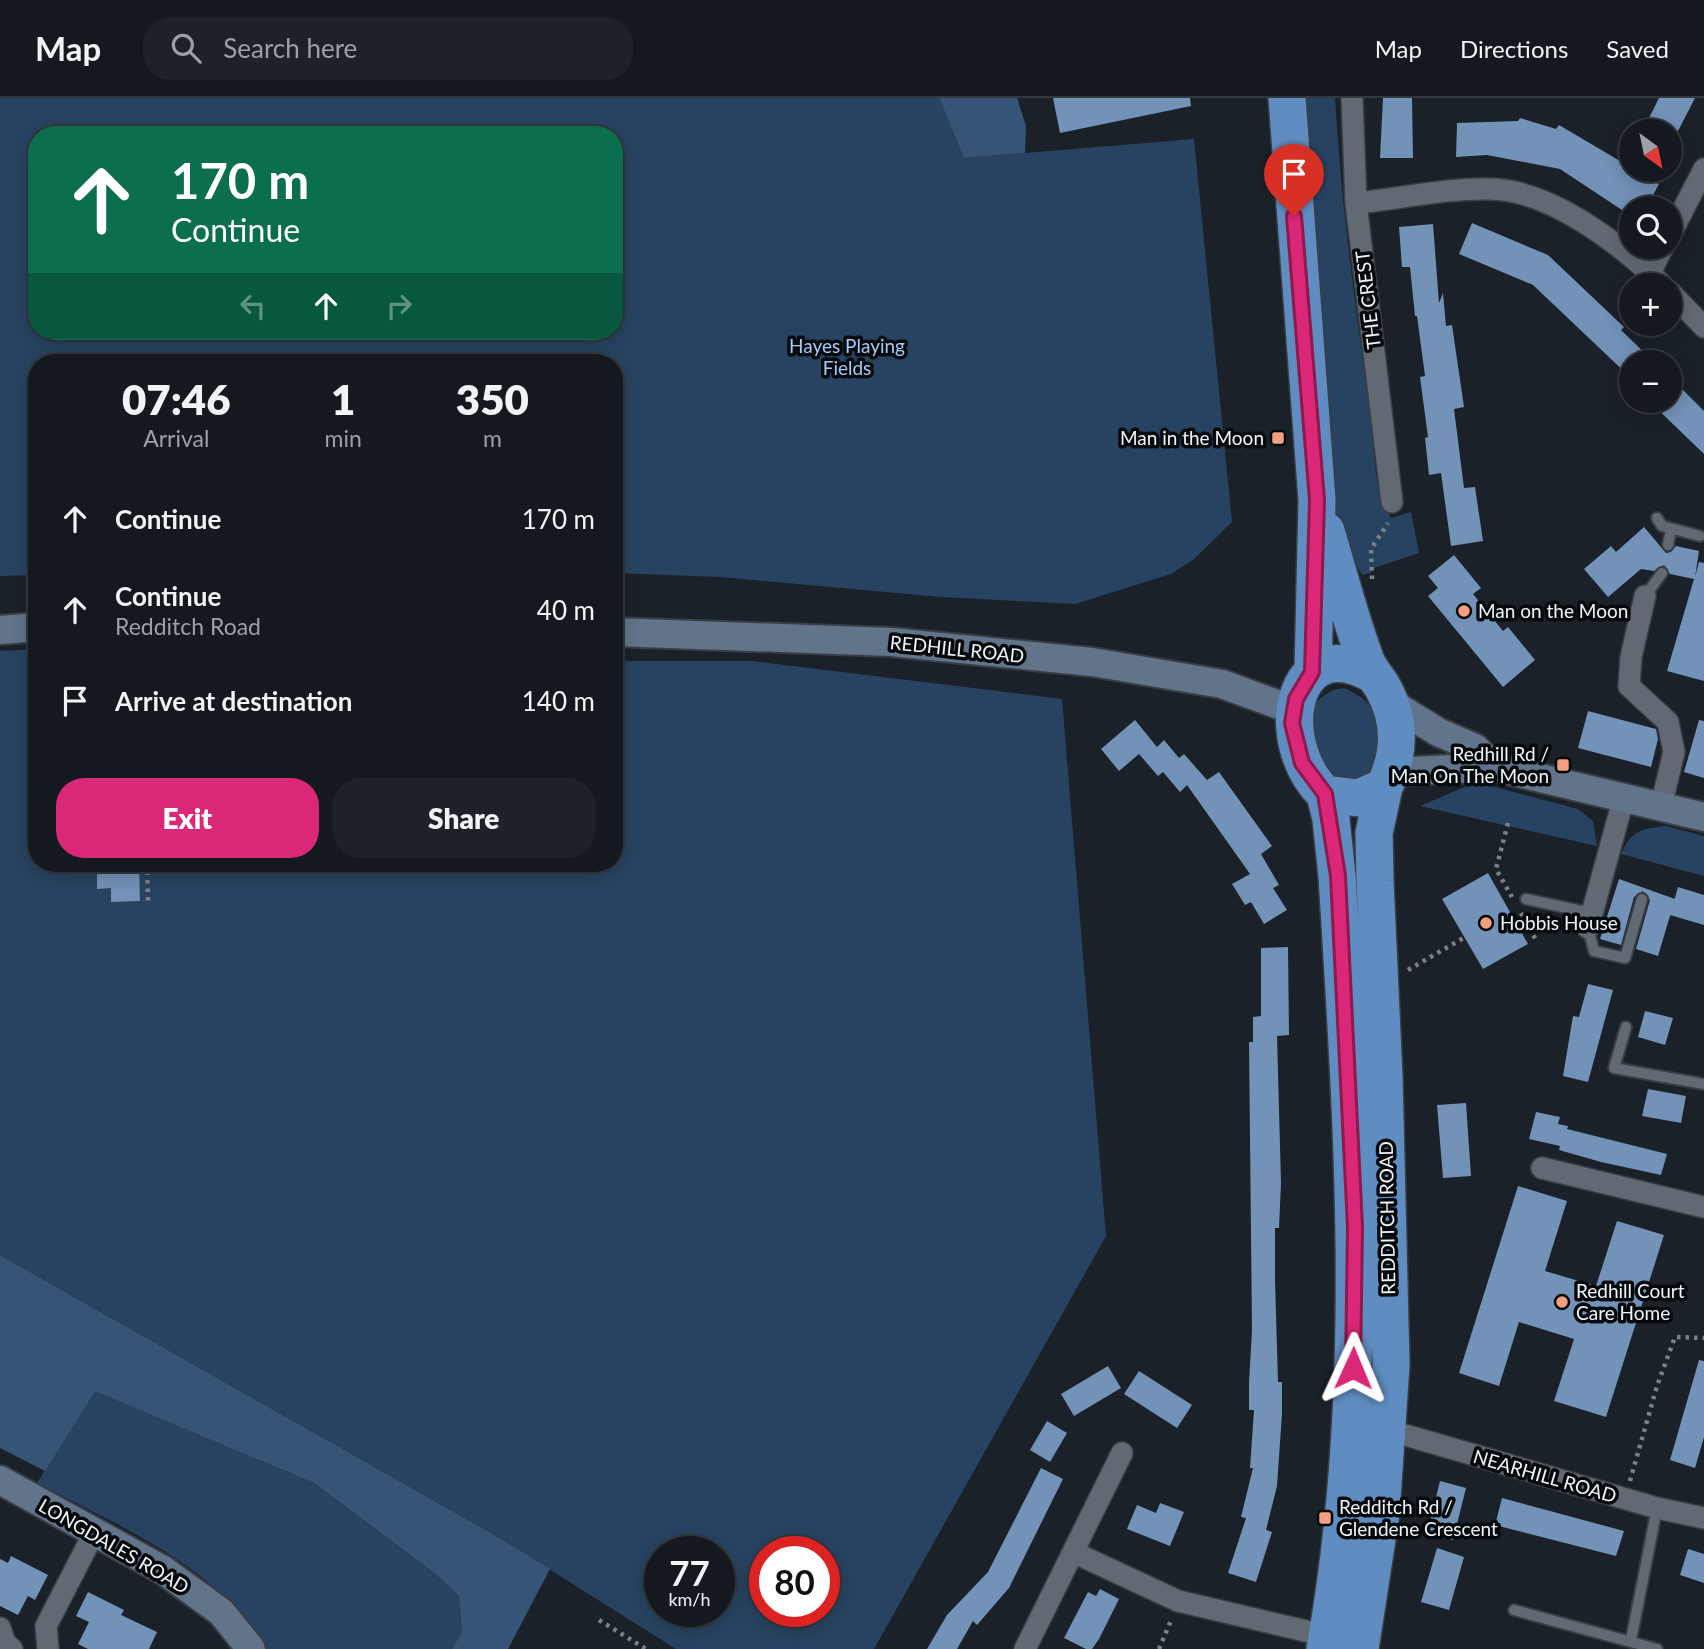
<!DOCTYPE html>
<meta charset="utf-8">
<style>
:root{--surface:#14191f;--page:#1d2228;--text:#f1f3f6;--muted:#9da0a4;--line:#33383d;--accent:#db2777}
body{margin:0;font-family:Lato,sans-serif;background:var(--page);color:var(--text);height:100vh;display:flex;flex-direction:column;font-size:26px;white-space:nowrap}
*{box-sizing:border-box;margin:0}
p{font-size:23px;color:var(--muted)}
.icon{flex:none;width:38px;height:38px;fill:none;stroke:currentColor;stroke-width:2;stroke-linecap:round;stroke-linejoin:round}
.map{position:relative;flex:1;overflow:hidden}
.details{position:absolute;left:28px;top:256px;width:595px;height:518px;display:flex;flex-direction:column;background:var(--surface);border-radius:28px;box-shadow:0 4px 18px #0003,0 0 0 2px var(--line)}
.details>*{flex:none}
.hud{position:absolute;left:28px;top:28px;width:595px;height:214px;border-radius:28px;box-shadow:0 4px 18px #0003,0 0 0 2px var(--line);background:#0b6e4f;color:#fff;overflow:hidden}
.needle{width:46px;rotate:147deg}
.fabs{position:absolute;left:1619px;top:21px;display:grid;gap:14px}
.fabs a{display:grid;place-items:center;width:63px;height:63px;border-radius:50%;background:var(--surface);box-shadow:0 4px 18px #0003,0 0 0 2px var(--line);font-size:35px}
.speed{position:absolute;left:644px;top:1438px;display:flex;gap:14px;font-size:35px;font-weight:700;text-align:center}
.speed>*{display:grid;place-content:center;width:91px;height:91px;border-radius:50%;background:var(--surface);box-shadow:0 4px 18px #0003,0 0 0 2px var(--line);line-height:1}
.speed small{font-size:18px;font-weight:400}
.speed .limit{border:10px solid #d22;background:#fff;color:#111}
.pin{position:absolute;display:grid;place-items:center;width:60px;height:60px;color:#fff;margin:-72px -30px;border-radius:50% 50% 50% 0;rotate:-45deg;box-shadow:0 0 7px #0007}
.pin .icon{rotate:45deg}
.me{position:absolute;width:77px;margin:-38px;rotate:1deg;stroke-linejoin:round;filter:drop-shadow(0 0 5px #0008)}
.turn{display:flex;align-items:center;gap:24px;height:147px;padding:0 28px;font-size:32px}
.turn .icon{width:91px;height:91px;stroke-width:2.5}
.turn b{display:block;font-size:49px;line-height:60px}
.lanes{display:flex;align-items:center;height:66px;padding:0 28px;background:#0003;justify-content:center;gap:35px;direction:ltr}
.lanes .off{opacity:.35}
.eta{display:flex;justify-content:space-evenly;align-items:center;height:119px;text-align:center}
.eta b{font-size:42px;font-weight:800;line-height:49px}
.primary-button{display:flex;gap:14px;margin-top:auto;padding:14px 28px}
.primary-button a{flex:1;height:80px;border-radius:28px;background:var(--accent);color:#fff;font-size:28px;font-weight:800;line-height:80px;text-align:center}
.primary-button a+a{background:var(--page);color:var(--text)}
ul{padding:0;list-style:none}
li{display:flex;align-items:center;gap:21px;height:91px;padding:0 28px}
li div{flex:1}
li b{display:block;font-size:26px}
li em{font-style:normal}
header{display:flex;align-items:center;gap:42px;box-sizing:border-box;height:98px;padding:0 35px;background:var(--surface);border-bottom:2px solid var(--line)}
header strong{font-size:33px}
nav{display:flex;gap:38px;margin-inline-start:auto;font-size:24px}
.search{width:490px;height:63px;background:var(--page);display:flex;align-items:center;gap:18px;box-sizing:border-box;padding:0 24px;border-radius:28px;color:var(--muted);font-size:26px}
.map>svg:first-child{display:block}
.green{fill:#284361;fill-rule:evenodd}
.forest{fill:#365475}
.building{fill:#7292b7}
.lines{fill:none;stroke-linecap:round;stroke-linejoin:round}
.lane-casing{stroke:#393e44;stroke-width:14}
.street-casing{stroke:#393e44;stroke-width:24}
.secondary-casing{stroke:#393e44;stroke-width:32}
.highway-casing{stroke:#393e44;stroke-width:40}
.path{stroke:#7b8188;stroke-width:4.5;stroke-dasharray:3.5 5;stroke-linecap:butt}
.lane{stroke:#616a73;stroke-width:10}
.street{stroke:#616a73;stroke-width:21}
.secondary{stroke:#61748a;stroke-width:28}
.highway{stroke:#608dc1;stroke-width:37}
.route-casing{stroke:#8e194d;stroke-width:18}
.route{stroke:#db2777;stroke-width:12}
.poi-dot{fill:#f2a07f;stroke:#070a0d;stroke-width:2.5}
.labels{text-anchor:middle;stroke-width:7;stroke-linejoin:round;paint-order:stroke}
.street-label{font-size:19px;fill:#f0f5fa;stroke:#070a0d}
.park-label{font-size:19px;fill:#a4cbf8;stroke:#070a0d}
.poi-label{font-size:19px;fill:#f0f5fa;stroke:#070a0d;text-anchor:start}
</style>
<header>
<strong>Map</strong>
<div class="search"><svg class="icon" aria-label="search" viewBox="0 0 24 24"><circle cx="10" cy="10" r="6"/><path d="M15 15l6 6"/></svg>Search here</div>
<nav><a>Map</a><a>Directions</a><a>Saved</a></nav>
</header>
<div class="map">
<svg width="1704" height="1551" viewBox="0 0 1704 1551">
<rect width="100%" height="100%" fill="#1a2129"/>
<path class="green" d="M0 0H939L964 60 1194 41 1232 424 1194 461 1171 476 1075 506 941 499 720 479 614 475V264H37V477L0 478ZM37 37H614V233H37Z
M1298 0H1335C1341 106 1355 207 1370 312 1375 349 1372 388 1391 420L1411 414 1419 455 1374 470 1371 475 1362 477 1339 436 1329 409Z
M37 551V765H614V563H752L1062 601 1106 1138 874 1551H676L498 1439 0 1157V553ZM660 1454H719V1514H660ZM765 1454H824V1514H765Z
M1344 590C1353 594 1365 600 1371 609 1385 632 1380 669 1361 686L1327 678C1321 667 1312 654 1310 643 1304 616 1317 593 1344 590Z
M1476 684 1578 711 1593 723 1597 748 1420 708Z
M1666 728 1704 738V778L1621 756C1632 732 1640 731 1666 728Z
M94 1292 314 1385 433 1474 459 1498 462 1533 452 1551H265C222 1470 115 1426 37 1385Z"/>
<path class="forest" d="M939 0H1017L1026 28 1025 55 964 60Z
M0 1157 498 1439 550 1471 508 1551H452L462 1533 459 1498 433 1474 314 1385 95 1293 45 1373 0 1350Z"/>
<path class="building" d="M1053 0H1190L1191 8 1060 35Z
M1383 0H1412L1413 60H1380Z
M1659 0H1695L1678 33H1655L1645 28Z
M1520 20 1556 31 1559 27 1659 86 1646 110H1631V118L1560 71 1487 57 1456 59 1457 25 1518 23Z
M1472 125 1548 157 1624 229 1621 232 1654 264H1631V280L1533 187 1459 156Z
M1433 126 1439 205 1443 195 1446 228 1452 227 1464 309 1454 311 1464 390 1475 389 1483 443 1451 448 1441 375 1429 377 1425 340 1428 339 1420 279 1425 278 1417 218H1415L1410 169H1402L1399 129Z
M1670 279 1704 313V356L1649 303H1670Z
M1644 429 1666 455 1671 454 1676 448 1699 453 1695 479 1699 464 1704 465V583L1667 573 1694 481 1670 476 1664 467 1654 473 1641 471 1608 499 1584 471 1611 448 1616 454Z
M1454 457 1481 490 1473 496 1503 533 1508 529 1535 562 1503 589 1428 498 1438 490 1428 478Z
M1588 613 1656 631 1658 641 1651 669 1578 650Z
M1135 622 1157 649 1164 642 1179 660 1184 656 1207 682 1219 674 1272 748 1261 756 1279 787 1273 790 1287 812 1264 826 1251 804 1245 807 1232 786 1250 776 1187 687 1180 694 1163 674 1158 678 1139 656 1119 673 1101 651Z
M1699 622 1704 623V680L1684 674Z
M97 765H139L140 803 111 804V790L97 791Z
M1488 775 1528 846 1483 871 1442 801Z
M1619 781 1675 801 1658 858 1636 851 1650 802 1643 793 1634 799 1621 847 1600 841Z
M1678 789 1704 797V827L1670 817Z
M1288 849 1289 937 1277 938 1281 1085 1279 1130H1275V1182L1278 1284H1282V1316L1277 1388 1266 1432 1272 1434 1256 1484 1228 1475 1246 1420 1241 1419 1253 1370H1250L1254 1312H1249V1285L1252 1232 1249 944H1253V919L1261 918V850Z
M1588 886 1613 892 1588 984 1563 978 1573 918 1579 919Z
M1645 913 1673 920 1665 947 1638 939Z
M1648 991 1686 998 1681 1025 1642 1018Z
M1466 1005 1471 1078 1443 1080 1437 1007Z
M1536 1014 1560 1019 1558 1026 1568 1028 1567 1031 1667 1056 1661 1077 1601 1064 1559 1052 1560 1048 1529 1041Z
M1518 1088 1567 1103 1545 1173 1596 1188 1617 1123 1664 1137 1606 1319 1554 1303 1574 1241 1519 1224 1499 1288 1459 1275Z
M1699 1262 1704 1263V1339L1695 1370 1670 1362Z
M1108 1268 1121 1290 1074 1318 1061 1296Z
M1139 1273 1192 1307 1177 1330 1124 1296Z
M1047 1323 1067 1335 1050 1364 1030 1352Z
M1041 1370 1063 1381 1009 1490 977 1527 973 1523 957 1551H927L947 1517 988 1474Z
M1440 1383 1466 1390 1453 1442 1427 1436Z
M1502 1400 1624 1433 1616 1458 1495 1427Z
M1160 1405 1184 1414 1170 1448 1127 1431 1137 1407 1156 1415Z
M1437 1450 1464 1459 1449 1512 1421 1504Z
M1688 1451 1704 1456V1485L1680 1477Z
M11 1458 48 1477 35 1502 28 1498 18 1517 0 1508V1461L8 1465Z
M1100 1491 1119 1501 1099 1541 1092 1551H1086L1064 1540 1088 1494 1096 1498Z
M88 1494 124 1512 121 1517 157 1534 149 1551H88L78 1546 89 1524 76 1518Z"/>
<g class="lines">
<g class="lane-casing">
<path id="lane" d="M1657 420 1662 428 1700 438
M1668 447 1671 431
M1645 498 1662 475
M1526 801 1591 815
M1588 830 1594 853 1625 860 1642 801
M1626 929 1614 970 1704 986
M1514 1512 1657 1551
M1631 1542 1657 1410"/>
</g>
<g class="street-casing">
<path id="street" d="M1352 0 1356 105 1392 404
M1356 105C1399 101 1445 90 1489 91 1549 91 1621 146 1662 187
M1670 137 1704 71
M1650 175 1663 149
M1670 194 1704 229
M1645 498 1631 559 1629 588 1668 624 1674 654 1661 708
M1588 830 1624 699
M1542 1070 1704 1109
M1388 1332 1657 1410 1704 1420
M1075 1455 1178 1503 1327 1538
M0 1530 5 1545 12 1551
M48 1551 46 1528 94 1435
M1025 1551 1122 1355"/>
</g>
<g class="secondary-casing">
<path id="secondary" d="M0 532 37 529
M614 534 891 544 1092 564 1222 586 1293 612
M1391 605 1438 634 1475 650 1494 669
M1391 674 1494 669 1704 719
M0 1382 163 1472 221 1514 251 1551"/>
</g>
<g class="highway-casing">
<path id="highway" d="M1287 0 1317 402 1313 574
M1326 433C1339 476 1350 521 1366 563 1370 573 1378 581 1383 590 1401 622 1400 657 1384 689L1359 700 1325 696C1271 645 1290 529 1374 577
M1325 1551C1371 1296 1353 1035 1337 778L1331 721 1325 696
M1360 1551 1381 1415 1391 1267 1384 979 1375 783 1374 735 1384 689"/>
</g>
<path class="path" d="M1372 481 1371 451 1388 425
M1508 725 1496 771 1512 799
M147 765 148 803
M1521 815 1536 842
M1408 872 1465 839
M1630 1383 1657 1288 1675 1239 1704 1240
M599 1522 646 1551
M1159 1551 1172 1520"/>
<use href="#lane" class="lane"/>
<use href="#street" class="street"/>
<use href="#secondary" class="secondary"/>
<use href="#highway" class="highway"/>
</g>
<g class="lines">
<g class="route-casing">
<path id="route" d="M1294 118 1317 402 1312 574 1296 601 1292 625 1302 665 1325 696 1338 778 1355 1129 1353 1270"/>
</g>
<use href="#route" class="route"/>
</g>
<g class="poi-dot">
<rect x="1271" y="333" width="14" height="14" rx="3.5"/>
<circle cx="1464" cy="513" r="7"/>
<rect x="1556" y="660" width="14" height="14" rx="3.5"/>
<circle cx="1486" cy="825" r="7"/>
<circle cx="1562" cy="1204" r="7"/>
<rect x="1318" y="1413" width="14" height="14" rx="3.5"/>
</g>
<g class="labels">
<g class="street-label">
<text transform="translate(1368 202) rotate(-97)" y="7">THE CREST</text>
<text transform="translate(957 551) rotate(6)" y="7">REDHILL ROAD</text>
<text transform="translate(1387 1120) rotate(-91)" y="7">REDDITCH ROAD</text>
<text transform="translate(1545 1378) rotate(16)" y="7">NEARHILL ROAD</text>
<text transform="translate(114 1448) rotate(30)" y="7">LONGDALES ROAD</text>
</g>
<g class="park-label">
<text x="847" y="255">Hayes Playing<tspan x="847" dy="22">Fields</tspan></text>
</g>
<g class="poi-label">
<text x="1264" y="347" text-anchor="end">Man in the Moon</text>
<text x="1478" y="520">Man on the Moon</text>
<text x="1549" y="663" text-anchor="end">Redhill Rd /<tspan x="1549" dy="22">Man On The Moon</tspan></text>
<text x="1500" y="832">Hobbis House</text>
<text x="1576" y="1200">Redhill Court<tspan x="1576" dy="22">Care Home</tspan></text>
<text x="1339" y="1416">Redditch Rd /<tspan x="1339" dy="22">Glendene Crescent</tspan></text>
</g>
</g>
</svg>
<div class="fabs">
<a><svg class="needle" viewBox="-14 -14 28 28"><path d="M0-13l5 13h-10z" fill="#e53935"/><path d="M0 13l5-13h-10z" fill="#9da0a4"/></svg></a>
<a><svg class="icon" aria-label="search" viewBox="0 0 24 24"><circle cx="10" cy="10" r="6"/><path d="M15 15l6 6"/></svg></a>
<a>+</a>
<a>−</a>
</div>
<div class="speed"><div>77<small>km/h</small></div><div class="limit">80</div></div>
<div class="pin" style="left:1294px;top:118px;background:#d93025"><svg class="icon" aria-label="arrive" viewBox="0 0 24 24"><path d="M6 21V4h12l-3 4 3 4H6"/></svg></div>
<svg class="me" style="left:1353px;top:1270px" viewBox="-20 -20 40 40"><path d="M0-17L14 15 0 8-14 15z" fill="#db2777" stroke="#fff" stroke-width="4"/></svg>
<div class="hud">
<div class="turn"><svg class="icon" aria-label="ahead" viewBox="0 0 24 24"><path d="M12 20V5M6 11l6-6 6 6"/></svg><div><b>170 m</b>Continue</div></div>
<div class="lanes"><svg class="icon off" aria-label="left" viewBox="0 0 24 24"><path d="M17 20v-9H6M10 6l-5 5 5 5"/></svg><svg class="icon" aria-label="ahead" viewBox="0 0 24 24"><path d="M12 20V5M6 11l6-6 6 6"/></svg><svg class="icon off" aria-label="right" viewBox="0 0 24 24"><path d="M7 20v-9h11M14 6l5 5-5 5"/></svg></div>
</div>
<section class="details">
<div class="eta">
<div><b>07:46</b><p>Arrival</p></div>
<div><b>1</b><p>min</p></div>
<div><b>350</b><p>m</p></div>
</div>
<ul>
<li><svg class="icon" aria-label="ahead" viewBox="0 0 24 24"><path d="M12 20V5M6 11l6-6 6 6"/></svg><div><b>Continue</b></div><em>170 m</em></li>
<li><svg class="icon" aria-label="ahead" viewBox="0 0 24 24"><path d="M12 20V5M6 11l6-6 6 6"/></svg><div><b>Continue</b><p>Redditch Road</p></div><em>40 m</em></li>
<li><svg class="icon" aria-label="arrive" viewBox="0 0 24 24"><path d="M6 21V4h12l-3 4 3 4H6"/></svg><div><b>Arrive at destination</b></div><em>140 m</em></li>
</ul>
<div class="primary-button"><a>Exit</a><a>Share</a></div>
</section>
</div>
